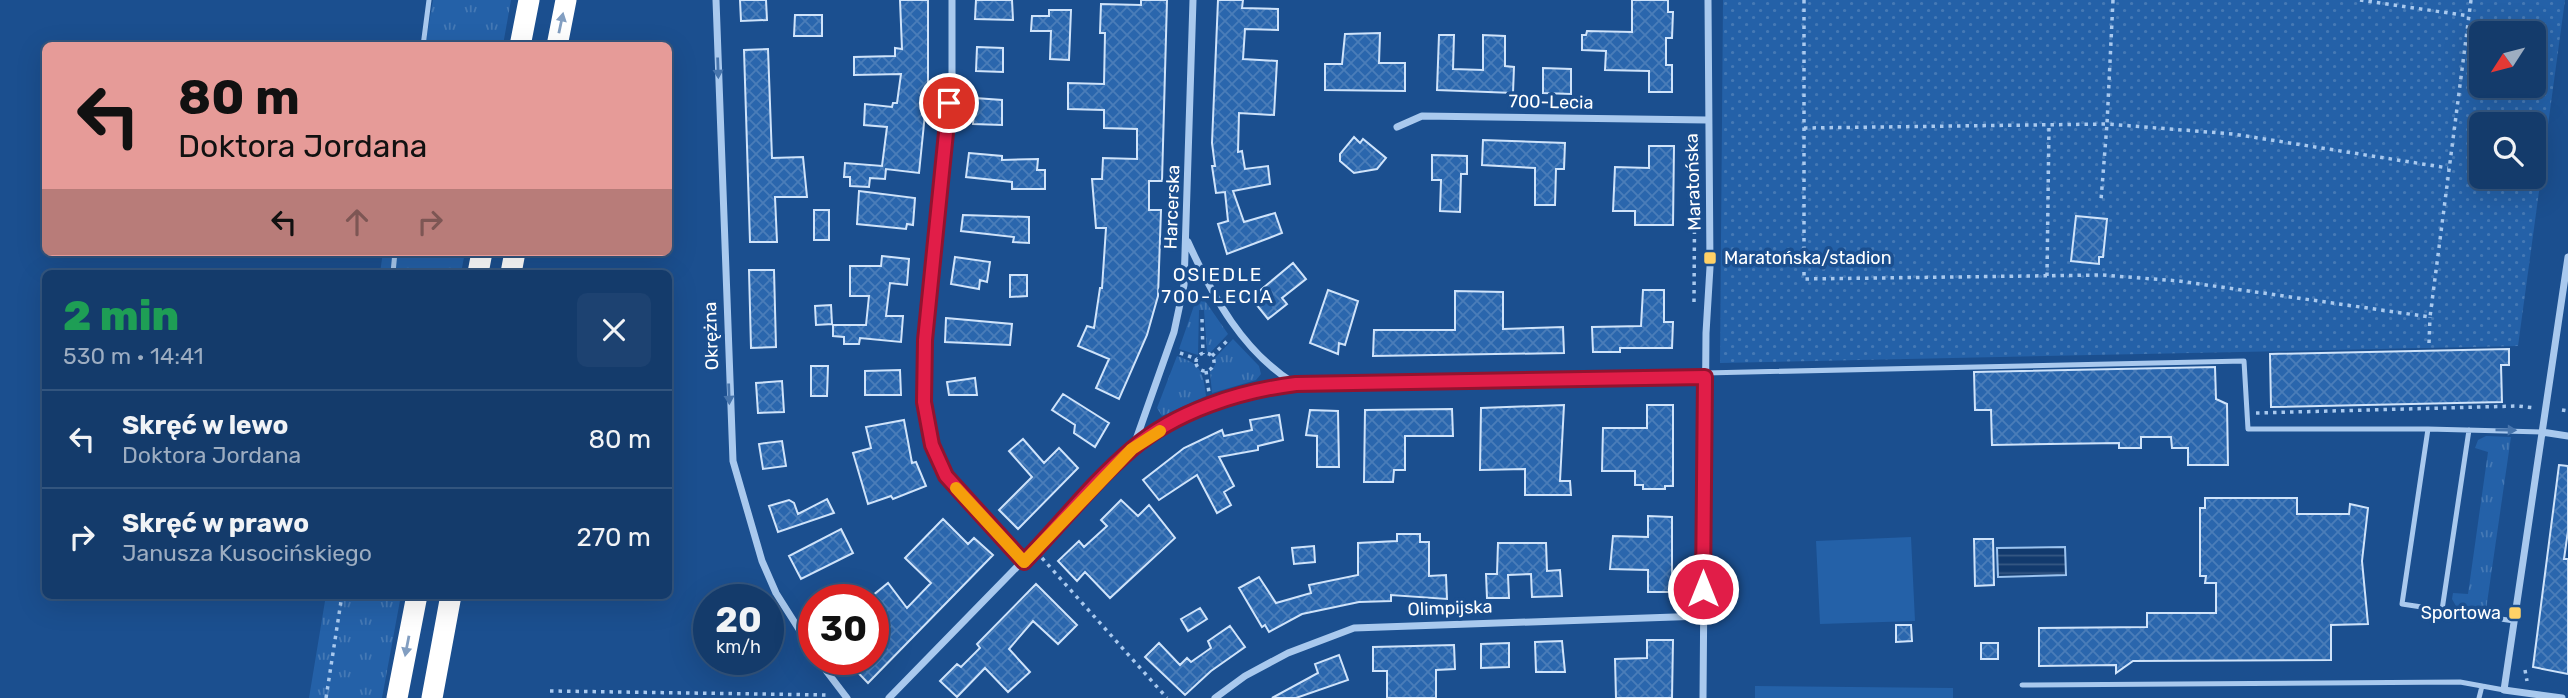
<!DOCTYPE html>
<html lang="pl">
<meta charset="utf-8">
<style>
:root{--surface:#143b6b;--page:#1d4271;--text:#f1f3f6;--muted:#9dadc1;--line:#33557e}
body{margin:0;font-family:Rubik,sans-serif;background:var(--page);color:var(--text);height:100vh;display:flex;flex-direction:column;font-size:26px;white-space:nowrap}
*{box-sizing:border-box;margin:0}
p{font-size:23px;color:var(--muted)}
.icon{flex:none;width:38px;height:38px;fill:none;stroke:currentColor;stroke-width:2;stroke-linecap:round;stroke-linejoin:round}
.map{position:relative;flex:1;overflow:hidden}
.details{position:absolute;left:42px;top:270px;width:630px;height:329px;display:flex;flex-direction:column;background:var(--surface);border-radius:10px;box-shadow:0 7px 28px #0002,0 0 0 2px var(--line)}
.details>*{flex:none}
.hud{position:absolute;left:42px;top:42px;width:630px;height:214px;border-radius:10px;box-shadow:0 7px 28px #0002,0 0 0 2px var(--line);background:#e69b98;color:#111;overflow:hidden}
.needle{width:46px;rotate:234deg}
.tools{position:absolute;left:2469px;top:21px;display:grid;gap:14px}
.tools a{display:grid;place-items:center;width:77px;height:77px;border-radius:10px;background:var(--surface);box-shadow:0 7px 28px #0002,0 0 0 2px var(--line);font-size:35px}
.speed{position:absolute;left:693px;top:584px;display:flex;gap:14px;font-size:35px;font-weight:700;text-align:center}
.speed>*{display:grid;place-content:center;width:91px;height:91px;border-radius:50%;background:var(--surface);box-shadow:0 7px 28px #0002,0 0 0 2px var(--line);line-height:1}
.speed small{font-size:18px;font-weight:400}
.speed .limit{border:10px solid #d22;background:#fff;color:#111}
.pin{position:absolute;display:grid;place-items:center;width:60px;height:60px;color:#fff;margin:-30px;border:4px solid #fff;border-radius:50%;box-shadow:0 2px 7px #0007}
.me{position:absolute;width:77px;margin:-38px;rotate:0deg;stroke-linejoin:round;filter:drop-shadow(0 0 5px #0008)}
.turn{display:flex;align-items:center;gap:24px;height:147px;padding:0 21px;font-size:32px}
.turn .icon{width:91px;height:91px;stroke-width:2.5}
.turn b{display:block;font-size:49px;line-height:60px}
.lanes{display:flex;align-items:center;height:66px;padding:0 21px;background:#0003;justify-content:center;gap:35px;direction:ltr}
.lanes .off{opacity:.35}
.round{display:grid;place-items:center;flex:none;width:74px;height:74px;border-radius:10px;background:var(--page)}
.summary{display:flex;align-items:center;justify-content:space-between;height:119px;padding:0 21px}
h1{font-size:42px;font-weight:800;line-height:52px;color:#1e9e55}
ul{padding:0;list-style:none}
li{display:flex;align-items:center;gap:21px;height:98px;padding:0 21px;border-top:2px solid var(--line)}
li div{flex:1}
li b{display:block;font-size:26px}
li em{font-style:normal}
.map>svg:first-child{display:block}
.grass{fill:url(#grass-tufts)}
.park{fill:url(#park-dots);fill-rule:evenodd}
.pitch{fill:#2461a8}
.water{fill:url(#water-rules);stroke:#9cc4f0;stroke-width:2}
.building{fill:url(#building-cross-hatch);stroke:#cfe3fa;stroke-width:2}
.lines{fill:none;stroke-linecap:round;stroke-linejoin:round}
.path{stroke:#a9c9ee;stroke-width:3.5;stroke-dasharray:3.5 5;stroke-linecap:butt}
.lane{stroke:#a9c9ee;stroke-width:5}
.street{stroke:#a9c9ee;stroke-width:7}
.highway{stroke:#fff;stroke-width:21}
.oneway{fill:#829ec1}
.oneway2{fill:#4674ac}
.route-casing{stroke:#92132f;stroke-width:18}
.route{stroke:#e11d48;stroke-width:12}
.slow{stroke:#f59e0b;stroke-width:12}
.poi-dot{fill:#ffd166;stroke:#1b4f8f;stroke-width:2.5}
.labels{text-anchor:middle;stroke-width:7;stroke-linejoin:round;paint-order:stroke}
.street-label{font-size:18px;fill:#fff;stroke:#1b4f8f}
.poi-label{font-size:18px;fill:#fff;stroke:#1b4f8f;text-anchor:start}
.neighbourhood-label{font-size:19px;letter-spacing:2px;fill:#fff;stroke:#1b4f8f}
</style>
<div class="map">
<svg width="2568" height="698" viewBox="0 0 2568 698">
<defs>
<pattern id="grass-tufts" width="24" height="20" patternUnits="userSpaceOnUse" patternTransform="scale(1.75)"><rect width="24" height="20" fill="#2461a8"/><path d="M3 7l-1-3M5 7V3M7 7l1-3M15 17l-1-3M17 17v-4M19 17l1-3" fill="none" stroke="#4579b5"/></pattern>
<pattern id="park-dots" width="8" height="8" patternUnits="userSpaceOnUse" patternTransform="scale(1.75)"><rect width="8" height="8" fill="#2461a8"/><path d="M2 2h.1M6 6h.1" fill="none" stroke="#4579b5" stroke-width="1.8" stroke-linecap="round"/></pattern>
<pattern id="water-rules" width="6" height="5" patternUnits="userSpaceOnUse" patternTransform="scale(1.75)"><rect width="6" height="5" fill="#123a6d"/><path d="M0 2.5h6" fill="none" stroke="#365883"/></pattern>
<pattern id="building-cross-hatch" width="8" height="8" patternUnits="userSpaceOnUse" patternTransform="scale(1.75)"><rect width="8" height="8" fill="#2a66ad"/><path d="M0 0l8 8M0 8l8-8" fill="none" stroke="#4a7db9"/></pattern>
</defs>
<rect width="100%" height="100%" fill="#1b4f8f"/>
<path class="grass" d="M433 0H511L503 45 425 46Z
M383 252H465L461 273H380Z
M1201 295 1228 334 1210 353 1207 352 1204 310H1199L1198 355 1179 349 1197 297Z
M1233 339 1259 366 1261 374 1256 380 1212 393 1210 372 1215 365V358Z
M1177 356C1201 364 1203 371 1206 396L1162 416 1157 408Z
M2486 436 2511 437 2486 610 2456 606 2452 599 2453 593 2468 594 2488 452 2475 448 2478 440Z
M326 595H401L382 698H309Z"/>
<path class="park" d="M1723 0H2565L2518 346 1720 363ZM2482 33H2534V86H2482ZM2482 124H2534V177H2482Z"/>
<path class="pitch" d="M1911 537 1915 621 1820 624 1816 541Z
M1755 686 1953 688V698H1755Z"/>
<path class="water" d="M2065 547 2066 575 1998 577 1997 548Z"/>
<path class="building" d="M740 0H766L767 20 741 21Z
M900 0H928V84L919 173 886 169 885 179 870 178 869 187 850 186V177H844L845 163 882 166 887 127 864 125 865 104 892 107 893 103H897L901 74 854 75V57L895 56V48L902 49Z
M976 0H1012L1013 20 975 19Z
M1141 0H1167L1162 181H1149V210H1161L1158 296 1147 335 1119 399 1096 388 1109 359 1078 346 1087 326 1094 328 1100 288H1102L1106 228H1096L1092 179H1102L1103 158 1137 159V129L1104 128V110L1068 109V83L1104 84 1105 33H1100L1101 4 1141 5Z
M1218 0H1243L1242 8 1278 9V30L1245 29 1243 59 1277 61 1274 115 1239 113 1238 152 1242 151 1245 169 1268 166 1270 184 1233 191 1244 222 1275 213 1282 233 1227 254 1218 224 1228 221 1225 192 1216 193 1212 166H1215L1212 143Z
M1632 0H1668V12H1673L1672 38H1666V65H1672V92H1649V71L1605 70 1606 51 1582 50V35H1586L1587 31 1632 32Z
M1049 10H1071L1069 60 1050 59 1051 31H1031L1032 16H1049Z
M795 15H822V36H794Z
M1380 33 1379 63H1405V91L1325 90V64H1342L1345 34Z
M1439 35H1454L1453 69 1483 70V35L1505 36V66L1514 67 1513 93 1437 90Z
M977 47 1003 48V72L976 71Z
M768 49 772 158 803 157 807 197H775L777 242H750L744 50Z
M1543 68 1571 69V94L1543 93Z
M975 98 1002 100V125L973 124Z
M1354 137 1360 143 1363 139 1386 158 1377 169 1354 173 1340 161V154Z
M1483 140 1565 143 1564 169H1556L1555 205H1535V168L1482 165Z
M1649 146H1674L1673 225H1635V211H1613L1615 167 1649 168Z
M969 153 1002 156V160L1038 159 1037 170H1045V189H1012V182L966 177Z
M1432 155 1467 156V174H1461L1460 212 1440 211 1441 180H1432Z
M859 191 915 198 913 225 907 224 906 229 857 224Z
M814 210H829V240H814Z
M963 215 1029 217V243L1013 242 1014 237 961 231Z
M2076 216 2107 219 2103 257H2099V264L2071 261Z
M882 256 909 259 907 285 890 283 886 316H903L901 342 860 338 859 344H844V337L833 336V325H866L869 296H850V266H881Z
M955 257 990 262 987 282 980 280 979 289 951 284Z
M1293 263 1306 279 1282 298 1287 304 1268 319 1251 298Z
M749 270H774L776 347 751 348Z
M1010 275H1027V296L1010 297Z
M1328 290 1358 301 1345 345 1339 343 1338 354 1310 343Z
M1643 290H1664V322H1673L1672 348H1620V352H1593L1592 327 1641 326Z
M1455 291 1503 292V329L1563 327 1564 353 1373 356 1374 330H1455Z
M831 305 832 324 816 325 815 306Z
M946 318 1012 324 1010 345 945 342Z
M2509 349V365H2501L2502 402 2271 407 2270 354Z
M811 366H828L827 396H811Z
M2215 367 2216 399 2227 404 2228 465H2188V448H2172L2171 437H2141V448H2119V443L1992 445 1991 410H1975L1974 372Z
M900 370 901 395H865V371Z
M975 378 977 395H949L947 382Z
M782 381 784 412 758 413 756 383Z
M1063 394 1109 423 1095 447 1074 433 1075 425 1052 410Z
M1564 405 1560 481H1570L1571 495H1525V469L1480 470 1481 408Z
M1647 405H1673V486H1665V489H1643V485H1635V471H1602L1603 428H1647Z
M1452 409 1453 436H1405V470H1394L1393 482H1364L1365 410Z
M1310 410 1338 411 1339 467H1317V436L1306 435Z
M1279 415 1283 440 1258 446V450L1219 457 1234 486 1224 492 1231 505 1217 513 1197 475 1159 500 1143 480 1184 448 1222 430 1224 436 1252 430 1250 420Z
M904 420 912 463 916 462 926 486 893 499 891 496 868 504 853 453 871 448 866 427Z
M1023 439 1044 463 1059 448 1078 468 1018 529 999 510 1032 477 1009 451Z
M782 441 786 466 763 469 759 444Z
M2559 465 2568 466V531L2564 559H2568V674L2533 667Z
M2205 498H2297V514H2349L2350 504 2368 508 2362 561 2368 624 2331 625V660L2133 661 2116 673V665L2039 666V628L2147 627V613H2216V583H2205L2206 576H2200V508H2205Z
M827 499 834 513 778 532 769 506 789 500 794 503 798 514Z
M1121 500 1138 516 1149 505 1175 538 1110 598 1085 572 1077 581 1058 561 1079 541 1084 547 1107 526 1101 520Z
M1648 516 1672 517V592H1648V570L1610 569 1613 536 1648 537Z
M943 519 968 544 974 538 993 555 868 683 846 660H873V644L890 627 873 608V600H867L888 583 907 608 931 583 905 558Z
M841 529 853 553 801 579 789 556Z
M1397 534H1420V542H1429V576L1446 575 1447 599 1391 595V601L1359 602 1302 614 1269 632 1265 625 1262 627 1239 588 1259 577 1276 603 1311 593 1309 585 1358 575V543L1397 541Z
M1974 539H1993L1994 585 1975 586Z
M1498 543H1546L1547 571 1560 570 1562 596 1532 597 1531 574 1508 575 1509 598H1487L1486 574H1497Z
M1314 546 1315 562 1294 564 1292 548Z
M1036 584 1077 625 1058 644 1033 621 1009 649 1030 672 1008 692 985 668 957 697 940 681 957 664 961 667 980 648 977 644Z
M1200 608 1207 619 1188 631 1181 619Z
M1896 625H1911L1912 641 1896 642Z
M1230 626 1245 647 1211 671 1185 695 1145 657 1159 643 1180 665 1187 658 1191 662 1211 648 1208 641Z
M1647 640H1673L1672 698H1616L1615 659 1647 658Z
M1562 641 1565 672H1536L1535 642Z
M1509 643V667L1481 668V644Z
M1981 643H1998V659H1981Z
M1454 645 1455 669 1436 670V698H1387V671H1373V647Z
M1339 655 1348 680 1296 698H1272L1318 673 1315 664Z"/>
<g class="lines">
<path class="path" d="M1804 0V279L2102 275 2179 281 2430 317 2471 0
M2113 0 2107 124 2233 134 2448 168
M2360 0 2469 16
M1804 128 2107 124 2101 200
M2047 276 2049 124
M1694 302 1695 146
M1202 319 1203 354
M2429 343 2430 317
M1180 353 1197 359
M1196 362a9 9 0 1 1 18 0a9 9 0 1 1-18 0Z
M1212 356 1229 339
M1206 371 1209 393
M2562 410 2568 411
M2256 413 2518 406 2535 408
M1042 558 1167 698
M2525 670 2527 681
M550 691 828 695
M326 698 342 595"/>
<path class="lane" d="M423 46 429 0
M393 273 395 252
M1705 373 2244 361 2248 429H2428
M2442 610 2469 430
M2514 621 2402 604 2428 429 2542 432
M2022 685 2460 682 2504 690
M2479 698 2482 686"/>
<path class="street" d="M716 0 733 461 762 561 776 593 814 653
M952 0V79L925 340 924 402 932 445 946 476 1024 562
M1397 127 1422 116 1707 120
M1188 242C1213 297 1243 352 1295 384
M2542 432 2568 436
M1133 448 1174 332 1184 285 1193 0
M818 660 847 698
M889 698 1133 448 1187 416 1221 401 1296 384 1705 377
M1215 698 1245 676 1288 653 1354 628 1703 616
M1703 698 1706 333 1710 267 1708 0
M2562 698 2504 690 2568 257"/>
<path class="highway" d="M520 46 529 0
M557 46 566 0
M478 273 482 252
M511 273 515 252
M397 698 417 595
M432 698 451 595"/>
</g>
<defs><path id="oneway-solid" d="M-6-.8H1V-3.2L6.5 0L1 3.2V.8H-6Z" transform="scale(1.75)"/></defs>
<g class="oneway">
<use href="#oneway-solid" transform="translate(561 23) rotate(-78)"/>
<use href="#oneway-solid" transform="translate(407 646) rotate(101)"/>
</g>
<g class="oneway2">
<use href="#oneway-solid" transform="translate(718 68) rotate(88)"/>
<use href="#oneway-solid" transform="translate(729 394) rotate(88)"/>
<use href="#oneway-solid" transform="translate(2506 430) rotate(1)"/>
</g>
<g class="lines">
<g class="route-casing">
<path id="route" d="M949 103 925 340 924 402 932 445 946 476 1024 562C1060 525 1093 482 1132 449 1176 411 1240 391 1296 384L1705 377 1703 589"/>
</g>
<use href="#route" class="route"/>
<path class="slow" d="M956 488 1024 562 1132 449 1160 431"/>
</g>
<g class="poi-dot">
<rect x="1703" y="251" width="14" height="14" rx="3.5"/>
<rect x="2508" y="606" width="14" height="14" rx="3.5"/>
</g>
<g class="labels">
<g class="street-label">
<text transform="translate(1551 102) rotate(1)" y="6">700-Lecia</text>
<text transform="translate(1693 182) rotate(-92)" y="6">Maratońska</text>
<text transform="translate(1172 207) rotate(-88)" y="6">Harcerska</text>
<text transform="translate(711 336) rotate(-92)" y="6">Okrężna</text>
<text transform="translate(1450 608) rotate(-2)" y="6">Olimpijska</text>
</g>
<g class="poi-label">
<text x="1724" y="264">Maratońska/stadion</text>
<text x="2501" y="619" text-anchor="end">Sportowa</text>
</g>
<g class="neighbourhood-label">
<text x="1218" y="281">OSIEDLE<tspan x="1218" dy="22">700-LECIA</tspan></text>
</g>
</g>
</svg>
<div class="tools">
<a><svg class="needle" viewBox="-14 -14 28 28"><path d="M0-13l5 13h-10z" fill="#e53935"/><path d="M0 13l5-13h-10z" fill="#9dadc1"/></svg></a>
<a><svg class="icon" aria-label="search" viewBox="0 0 24 24"><circle cx="10" cy="10" r="6"/><path d="M15 15l6 6"/></svg></a>
</div>
<div class="speed"><div>20<small>km/h</small></div><div class="limit">30</div></div>
<div class="pin" style="left:949px;top:103px;background:#d93025"><svg class="icon" aria-label="arrive" viewBox="0 0 24 24"><path d="M6 21V4h12l-3 4 3 4H6"/></svg></div>
<svg class="me" style="left:1703px;top:589px" viewBox="-20 -20 40 40"><circle r="17" fill="#e11d48" stroke="#fff" stroke-width="3"/><path d="M0-11L8 9 0 5-8 9z" fill="#fff"/></svg>
<div class="hud">
<div class="turn"><svg class="icon" aria-label="left" viewBox="0 0 24 24"><path d="M17 20v-9H6M10 6l-5 5 5 5"/></svg><div><b>80 m</b>Doktora Jordana</div></div>
<div class="lanes"><svg class="icon" aria-label="left" viewBox="0 0 24 24"><path d="M17 20v-9H6M10 6l-5 5 5 5"/></svg><svg class="icon off" aria-label="ahead" viewBox="0 0 24 24"><path d="M12 20V5M6 11l6-6 6 6"/></svg><svg class="icon off" aria-label="right" viewBox="0 0 24 24"><path d="M7 20v-9h11M14 6l5 5-5 5"/></svg></div>
</div>
<section class="details">
<div class="summary"><div><h1>2 min</h1><p>530 m · 14:41</p></div><a class="round"><svg class="icon" aria-label="close" viewBox="0 0 24 24"><path d="M6 6l12 12M18 6L6 18"/></svg></a></div>
<ul>
<li><svg class="icon" aria-label="left" viewBox="0 0 24 24"><path d="M17 20v-9H6M10 6l-5 5 5 5"/></svg><div><b>Skręć w lewo</b><p>Doktora Jordana</p></div><em>80 m</em></li>
<li><svg class="icon" aria-label="right" viewBox="0 0 24 24"><path d="M7 20v-9h11M14 6l5 5-5 5"/></svg><div><b>Skręć w prawo</b><p>Janusza Kusocińskiego</p></div><em>270 m</em></li>
</ul>
</section>
</div>
